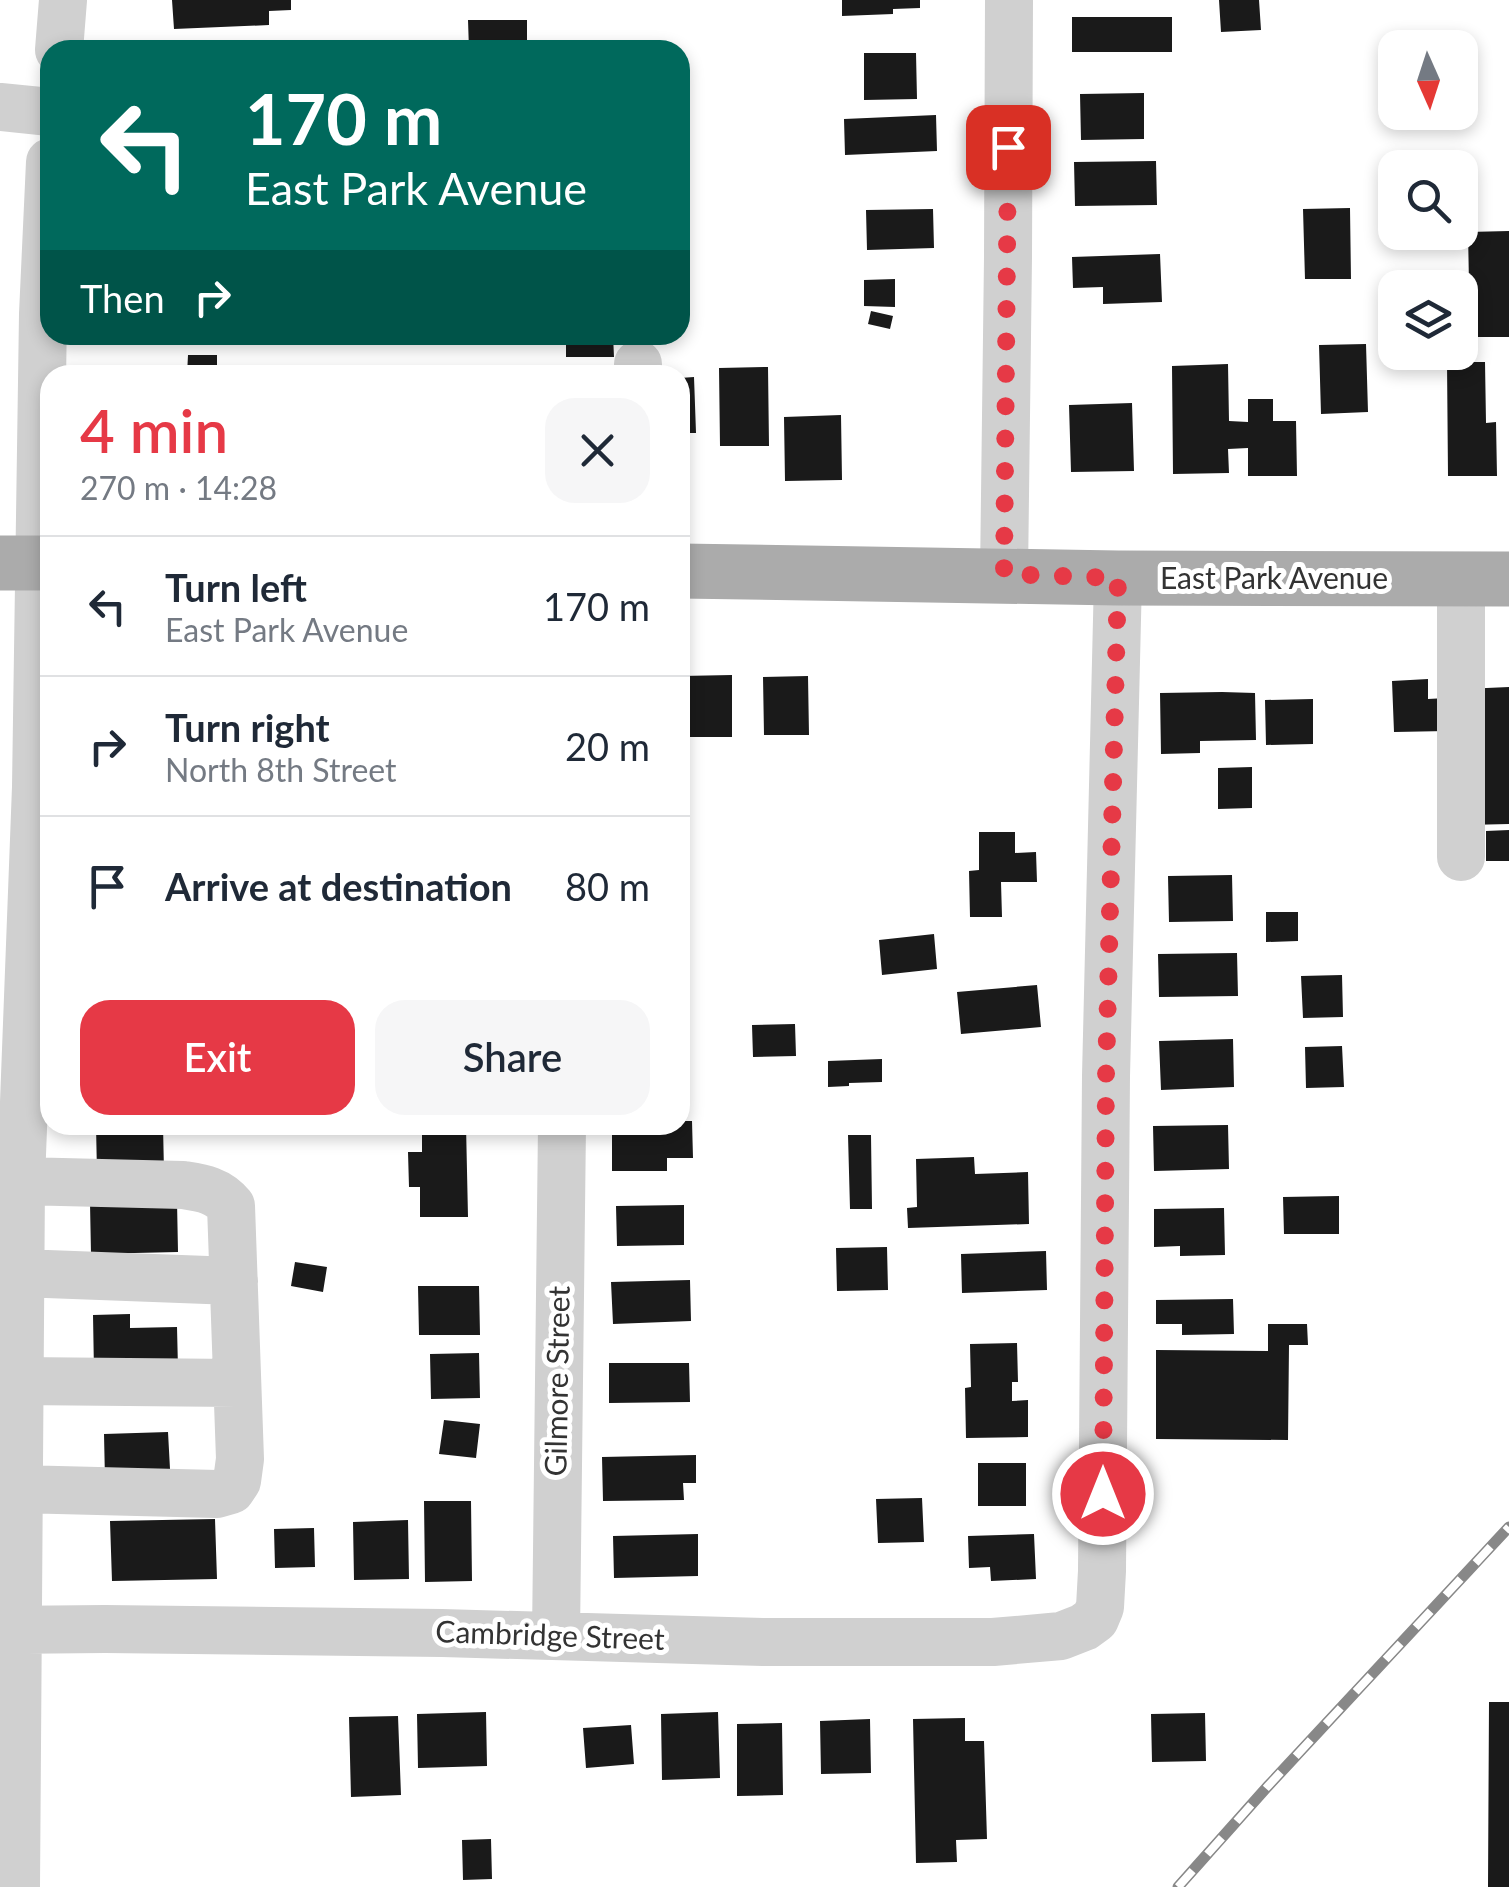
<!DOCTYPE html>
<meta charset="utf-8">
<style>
:root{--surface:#fff;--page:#f6f6f7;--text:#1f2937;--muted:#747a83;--line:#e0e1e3;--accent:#e63946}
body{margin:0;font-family:Lato,sans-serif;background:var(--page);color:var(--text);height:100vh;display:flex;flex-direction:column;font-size:38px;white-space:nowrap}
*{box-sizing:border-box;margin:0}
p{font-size:32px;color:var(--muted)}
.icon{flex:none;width:55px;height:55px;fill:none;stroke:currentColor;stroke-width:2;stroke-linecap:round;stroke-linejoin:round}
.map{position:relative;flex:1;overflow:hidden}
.sheet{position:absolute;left:40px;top:365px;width:650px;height:770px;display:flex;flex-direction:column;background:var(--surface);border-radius:30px;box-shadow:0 5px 15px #0003}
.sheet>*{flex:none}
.hud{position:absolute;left:40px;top:40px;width:650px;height:305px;border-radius:30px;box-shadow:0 5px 15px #0003;background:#00695c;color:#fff;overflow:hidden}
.needle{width:65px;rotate:177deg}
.fabs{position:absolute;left:1378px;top:30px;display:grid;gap:20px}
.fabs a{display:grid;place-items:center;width:100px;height:100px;border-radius:20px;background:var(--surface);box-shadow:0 5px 15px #0003;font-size:50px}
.pin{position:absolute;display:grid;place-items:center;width:85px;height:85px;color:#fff;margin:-42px;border-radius:20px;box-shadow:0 5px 15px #0006}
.me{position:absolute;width:110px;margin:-55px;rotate:0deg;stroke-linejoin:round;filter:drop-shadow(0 0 8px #0008)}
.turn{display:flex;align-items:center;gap:35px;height:210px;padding:0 40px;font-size:45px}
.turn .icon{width:130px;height:130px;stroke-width:2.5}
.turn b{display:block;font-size:70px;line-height:85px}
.then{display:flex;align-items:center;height:95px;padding:0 40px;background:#0003;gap:20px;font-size:38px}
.round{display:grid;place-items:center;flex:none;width:105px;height:105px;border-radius:30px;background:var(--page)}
.headline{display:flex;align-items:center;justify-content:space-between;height:170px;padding:0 40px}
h1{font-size:60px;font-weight:600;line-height:75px;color:var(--accent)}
.action{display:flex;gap:20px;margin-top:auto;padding:20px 40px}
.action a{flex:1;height:115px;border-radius:30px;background:var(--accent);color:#fff;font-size:40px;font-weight:600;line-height:115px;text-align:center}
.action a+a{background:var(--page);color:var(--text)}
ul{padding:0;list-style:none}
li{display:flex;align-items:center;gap:30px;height:140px;padding:0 40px;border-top:2px solid var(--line)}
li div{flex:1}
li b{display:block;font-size:38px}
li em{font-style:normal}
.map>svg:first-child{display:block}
.building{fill:#1a1a1a}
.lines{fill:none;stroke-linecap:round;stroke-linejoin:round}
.minor{stroke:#d0d0d0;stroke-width:48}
.major{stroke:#ababab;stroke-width:55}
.rail-casing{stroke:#888;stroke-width:11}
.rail{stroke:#fff;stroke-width:8;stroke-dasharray:22;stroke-linecap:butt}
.route{stroke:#e63946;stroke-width:18;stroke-dasharray:0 32.4}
.labels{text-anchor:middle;stroke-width:10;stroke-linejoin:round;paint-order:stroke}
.street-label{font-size:30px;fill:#333;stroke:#fff}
</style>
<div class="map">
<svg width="1509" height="1887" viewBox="0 0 1509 1887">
<rect width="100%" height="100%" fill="#fff"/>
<path class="building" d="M172 0H291V10L269 11V25L174 29Z
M842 0H920V8L893 9V14L842 16Z
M1219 0H1259L1261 30 1221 32Z
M1072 17H1172V52H1072Z
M468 20H527V50H469Z
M864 53H916L917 99 864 100Z
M1144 93V139L1081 140 1080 94Z
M936 115 937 151 845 155 844 119Z
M1156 161 1157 205 1075 206 1074 162Z
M1350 208 1351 279H1305L1303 209Z
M933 209 934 248 867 250 866 210Z
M1509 231V337H1470L1468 232Z
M1160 254 1162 302 1103 304V287L1073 288 1072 257Z
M895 279V307L864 306V280Z
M871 311 893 316 890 329 868 324Z
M566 335H613L614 357H566Z
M1366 344 1368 412 1321 414 1319 345Z
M188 355H217V375H187Z
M1447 362H1485L1486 423 1496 422 1497 476H1448Z
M1228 364 1229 421 1248 422V399H1273V421H1296L1297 476H1248V448L1228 449 1229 473 1173 474 1172 366Z
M768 367 769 446H720L719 368Z
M371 370V375H318L317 372Z
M694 377 696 433H680V378Z
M1132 403 1134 471 1071 472 1069 405Z
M841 415 842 480 785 481 784 417Z
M732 675V737H681V676Z
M808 676 809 735H764L763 677Z
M1428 679V699L1446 698 1447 731 1394 732 1392 681Z
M1509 687V824L1467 825 1464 689Z
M1222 692 1255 693 1256 740 1200 741V753L1161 754 1160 693Z
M1313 699V744L1266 745 1265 700Z
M1252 767V808L1218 809V768Z
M1509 830V861H1486V831Z
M979 832H1015V853L1036 852 1037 882H1001L1002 917H970L969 871 979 870Z
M1232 875 1233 921 1169 922 1168 876Z
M1266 912H1298V941L1266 942Z
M934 934 937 969 882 975 879 940Z
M1237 953 1238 996 1159 997 1158 954Z
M1342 975 1343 1017 1303 1018 1301 976Z
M1037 985 1041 1027 961 1034 957 992Z
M795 1024 796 1056 753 1057 752 1025Z
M1233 1039 1234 1087 1161 1090 1159 1041Z
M685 1046 688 1092 680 1093V1047Z
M1342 1046 1344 1087 1306 1088 1305 1047Z
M882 1059V1082L849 1083V1086L828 1087V1061Z
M680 1121H692L693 1158H667V1171H612V1125H680Z
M96 1125H163L164 1172 97 1174Z
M422 1125H466L468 1217H420V1187H409L408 1152H422Z
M1228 1125 1229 1169 1154 1171 1153 1126Z
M848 1135H871L872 1209H850Z
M974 1157 975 1174 1028 1172 1029 1224 908 1228 907 1208 917 1207 916 1159Z
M1339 1196V1234H1284L1283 1197Z
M177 1201 178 1252 91 1254 90 1203Z
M684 1205V1245L617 1246 616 1206Z
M1224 1208 1225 1255 1180 1256V1246L1154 1247V1209Z
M887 1247 888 1290 837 1291 836 1248Z
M1046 1251 1047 1290 962 1293 961 1254Z
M295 1262 327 1267 323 1292 291 1286Z
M690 1280 691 1321 613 1324 611 1282Z
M418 1286H479L480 1335H419Z
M1233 1299 1234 1334 1182 1335V1324H1156V1300Z
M130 1314V1328L177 1327 178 1369 94 1372 93 1315Z
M1268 1324H1307L1308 1345H1289L1288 1440 1156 1439V1350L1268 1351Z
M1017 1343 1018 1382H1012V1401L1028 1400V1437L966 1438 965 1388 971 1387 970 1344Z
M479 1353 480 1398 431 1399 430 1354Z
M609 1363H689L690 1402 609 1403Z
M444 1420 480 1424 476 1458 439 1454Z
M168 1432 170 1469 135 1470 105 1480 104 1434Z
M696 1455V1483H683L684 1500 603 1501 602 1457Z
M978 1463H1026V1506H978Z
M922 1498 924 1542 878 1543 876 1499Z
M424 1501H471L472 1581 425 1582Z
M215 1519 217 1579 112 1581 110 1521Z
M408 1520 409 1579 354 1580 353 1522Z
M314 1528 315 1567 275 1568 274 1529Z
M698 1534V1576L614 1578 613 1536Z
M1034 1534 1036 1579 991 1581 990 1567 969 1568 968 1536Z
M1489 1702H1509V1887H1488Z
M486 1712 487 1766 418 1768 417 1714Z
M718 1712 720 1778 662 1780 661 1714Z
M1205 1713 1206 1761 1152 1762 1151 1714Z
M398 1716 401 1795 351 1797 349 1717Z
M965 1718V1741H984L987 1839 956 1840 957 1862 916 1863 913 1719Z
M870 1719 871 1773 821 1774 820 1721Z
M782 1723 783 1795 737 1796V1724Z
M631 1725 634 1764 586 1768 583 1728Z
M491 1839 492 1879 463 1880 462 1840Z"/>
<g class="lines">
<path class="minor" d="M59 50 63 0
M0 107 50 112
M638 364V375
M1004 575 1008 257 1009 0
M1461 857V579
M20 1273 234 1281
M19 1381 237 1383
M18 1489 217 1494 231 1490 237 1481 240 1459 231 1206C218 1190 202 1188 183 1185L21 1181
M0 1630 105 1629 442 1633 763 1642H993L1061 1636 1084 1627 1095 1619 1100 1607 1102 1571 1106 1076 1118 578
M556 1636 562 1125
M16 1887 21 1181 36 787 43 314 50 162"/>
<path class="major" d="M0 563H50
M680 571 1118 578 1509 579"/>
<g class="rail-casing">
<path id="rail" d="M1178 1887 1268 1786 1509 1527"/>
</g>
<use href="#rail" class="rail"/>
</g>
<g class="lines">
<path class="route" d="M1008 147 1004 574 1118 578 1106 1076 1103 1494"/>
</g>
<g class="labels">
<g class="street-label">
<text x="1274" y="589">East Park Avenue</text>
<text transform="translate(558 1381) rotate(-89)" y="10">Gilmore Street</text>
<text transform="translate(550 1636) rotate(2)" y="10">Cambridge Street</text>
</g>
</g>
</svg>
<div class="fabs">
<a><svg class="needle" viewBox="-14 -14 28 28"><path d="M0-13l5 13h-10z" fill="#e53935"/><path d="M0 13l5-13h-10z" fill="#747a83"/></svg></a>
<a><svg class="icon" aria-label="search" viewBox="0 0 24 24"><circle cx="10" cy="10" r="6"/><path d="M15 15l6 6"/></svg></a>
<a><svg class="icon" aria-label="layers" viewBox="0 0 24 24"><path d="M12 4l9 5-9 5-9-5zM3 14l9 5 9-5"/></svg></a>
</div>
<div class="pin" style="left:1008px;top:147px;background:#d93025"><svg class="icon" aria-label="arrive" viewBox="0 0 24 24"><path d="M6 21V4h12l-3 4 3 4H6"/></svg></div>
<svg class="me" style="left:1103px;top:1494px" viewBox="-20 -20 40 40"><circle r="17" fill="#e63946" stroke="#fff" stroke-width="3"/><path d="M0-11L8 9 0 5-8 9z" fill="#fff"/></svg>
<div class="hud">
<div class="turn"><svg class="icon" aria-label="left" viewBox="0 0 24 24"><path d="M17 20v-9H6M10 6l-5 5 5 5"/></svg><div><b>170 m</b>East Park Avenue</div></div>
<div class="then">Then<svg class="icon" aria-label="right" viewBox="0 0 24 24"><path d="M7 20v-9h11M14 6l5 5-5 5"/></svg></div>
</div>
<section class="sheet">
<div class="headline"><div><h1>4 min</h1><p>270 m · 14:28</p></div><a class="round"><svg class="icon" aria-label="close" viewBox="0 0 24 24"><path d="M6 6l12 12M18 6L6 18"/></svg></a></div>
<ul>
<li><svg class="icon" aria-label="left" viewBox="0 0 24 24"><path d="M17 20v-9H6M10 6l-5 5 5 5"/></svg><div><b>Turn left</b><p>East Park Avenue</p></div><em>170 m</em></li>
<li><svg class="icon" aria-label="right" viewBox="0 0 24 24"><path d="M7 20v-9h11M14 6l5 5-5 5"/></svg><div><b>Turn right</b><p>North 8th Street</p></div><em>20 m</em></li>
<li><svg class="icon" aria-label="arrive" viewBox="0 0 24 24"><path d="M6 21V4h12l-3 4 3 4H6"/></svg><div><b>Arrive at destination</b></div><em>80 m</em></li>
</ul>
<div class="action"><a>Exit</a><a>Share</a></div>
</section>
</div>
